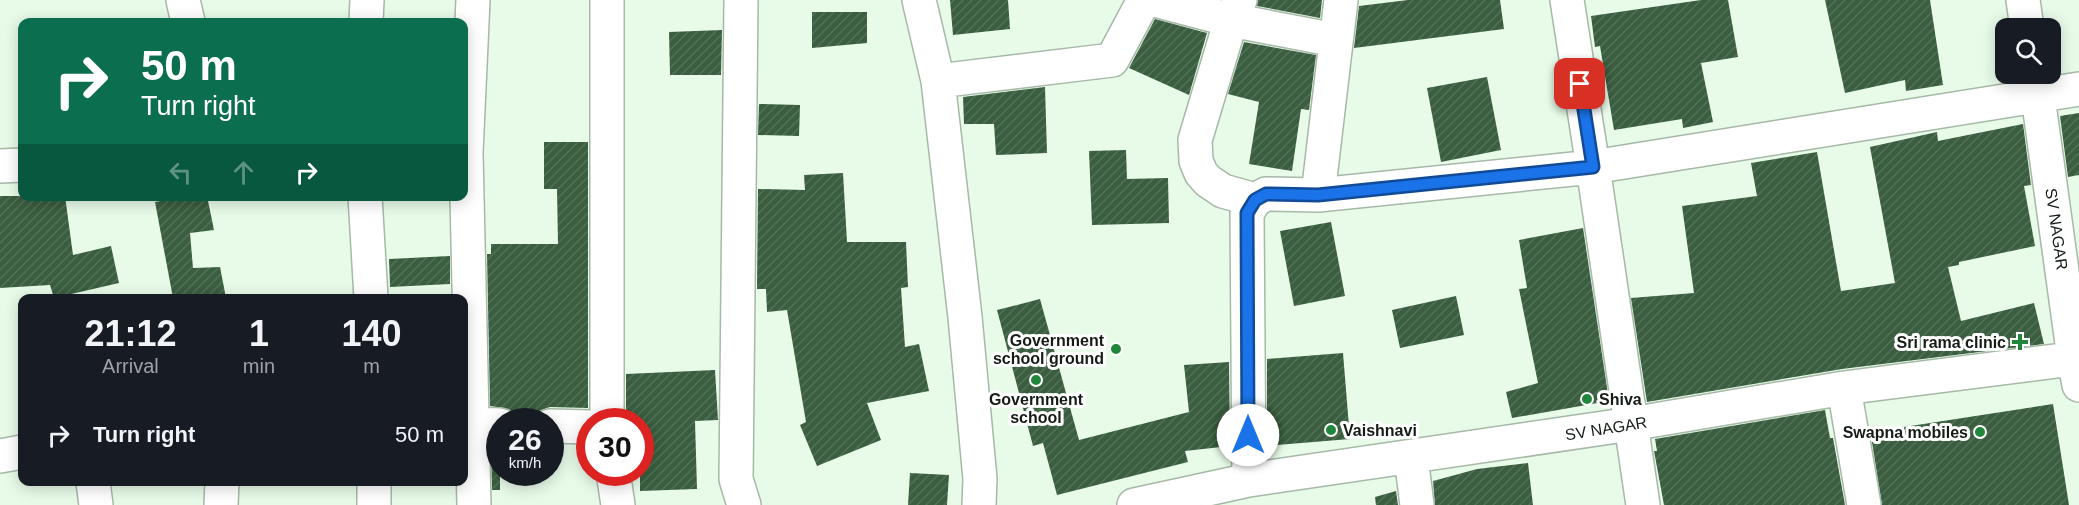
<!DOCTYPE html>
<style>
:root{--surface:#171b24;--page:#20242c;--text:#f1f3f6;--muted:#9ea1a6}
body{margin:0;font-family:Arial,sans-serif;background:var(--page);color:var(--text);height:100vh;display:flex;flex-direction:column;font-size:22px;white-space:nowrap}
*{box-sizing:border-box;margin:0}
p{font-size:20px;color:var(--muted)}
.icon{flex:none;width:33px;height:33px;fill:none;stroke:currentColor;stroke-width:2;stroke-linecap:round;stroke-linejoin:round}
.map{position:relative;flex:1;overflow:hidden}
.details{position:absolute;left:18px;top:294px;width:450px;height:192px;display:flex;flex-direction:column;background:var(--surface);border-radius:12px;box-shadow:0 3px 15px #0003}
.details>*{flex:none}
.hud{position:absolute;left:18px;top:18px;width:450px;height:183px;border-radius:12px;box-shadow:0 3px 15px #0003;background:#0b6e4f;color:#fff;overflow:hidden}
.buttons{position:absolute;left:1995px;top:18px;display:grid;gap:12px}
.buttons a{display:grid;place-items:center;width:66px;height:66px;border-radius:12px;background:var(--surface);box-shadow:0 3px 15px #0003;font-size:30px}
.speed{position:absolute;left:486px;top:408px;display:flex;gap:12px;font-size:30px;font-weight:700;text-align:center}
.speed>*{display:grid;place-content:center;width:78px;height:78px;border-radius:50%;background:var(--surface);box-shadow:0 3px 15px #0003;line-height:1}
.speed small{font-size:15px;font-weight:400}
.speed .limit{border:9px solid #d22;background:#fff;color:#111}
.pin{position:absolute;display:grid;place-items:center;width:51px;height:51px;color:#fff;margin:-26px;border-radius:12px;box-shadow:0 3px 9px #0006}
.me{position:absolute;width:66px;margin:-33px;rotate:0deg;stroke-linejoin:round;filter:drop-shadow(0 0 4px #0008)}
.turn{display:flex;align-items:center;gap:21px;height:126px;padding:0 24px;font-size:27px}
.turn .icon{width:78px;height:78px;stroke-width:2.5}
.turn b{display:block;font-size:42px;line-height:51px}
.lanes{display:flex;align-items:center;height:57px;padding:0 24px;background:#0003;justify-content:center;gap:30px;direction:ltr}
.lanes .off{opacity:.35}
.eta{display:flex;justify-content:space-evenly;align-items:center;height:102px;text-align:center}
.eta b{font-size:36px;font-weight:600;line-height:42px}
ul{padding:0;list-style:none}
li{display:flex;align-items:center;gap:18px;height:78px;padding:0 24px}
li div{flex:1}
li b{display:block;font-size:22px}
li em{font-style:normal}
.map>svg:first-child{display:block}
.building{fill:url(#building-hatch)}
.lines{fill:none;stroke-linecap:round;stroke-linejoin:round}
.minor-casing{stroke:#a6b8a7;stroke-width:36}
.minor{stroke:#fff;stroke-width:33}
.route-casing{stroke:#114b97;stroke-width:15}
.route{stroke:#1a73e8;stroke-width:10}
.poi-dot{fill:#20863a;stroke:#fff;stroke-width:2}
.labels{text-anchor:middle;stroke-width:6;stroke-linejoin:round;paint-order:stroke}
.street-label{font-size:16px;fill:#151c16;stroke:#fff}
.poi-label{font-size:16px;font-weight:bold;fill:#151c16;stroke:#fff;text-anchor:end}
</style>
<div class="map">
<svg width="2079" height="505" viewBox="0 0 2079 505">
<defs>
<pattern id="building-hatch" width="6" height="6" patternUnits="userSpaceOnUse" patternTransform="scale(1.5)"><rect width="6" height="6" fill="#3a5e3f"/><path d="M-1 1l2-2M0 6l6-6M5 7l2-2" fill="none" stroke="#537157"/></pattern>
</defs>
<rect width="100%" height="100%" fill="#e8fbe9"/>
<path class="building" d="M950 0H1008L1010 29 953 35Z
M1258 0H1322L1320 18 1257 6Z
M1408 0H1500L1504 29 1354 48 1359 6Z
M1701 0H1728L1738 57 1701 63 1713 122 1683 128 1682 119 1614 130 1600 46 1595 47 1591 16Z
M1825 0H1930L1943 85 1906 91 1905 80 1845 93Z
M812 12H867V43L812 48Z
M1155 19 1207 33 1189 95 1129 68Z
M722 30 721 75H670L669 32Z
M1244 42 1316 55 1309 110 1301 109 1292 171 1249 164 1259 102 1228 94Z
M1487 77 1501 150 1441 162 1427 88Z
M1045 87 1047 153 996 155 994 124H964L963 97Z
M759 104 800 105 799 136 758 135Z
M2079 113V175L2068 177 2060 116Z
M2023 124 2031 185 2024 186 2035 246 1959 262V265L1948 267 1961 321 2034 303 2044 344 1842 369 1647 402 1631 298 1694 293 1682 206 1757 196 1751 163 1817 152 1841 291 1895 283 1870 147 1937 132 1938 141Z
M544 142H588V408L550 407 541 410 534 416 532 421H518L516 416 509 409 490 406 487 254H491V244H558L557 189H544Z
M1126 150 1127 179 1168 178 1169 223 1092 225 1089 151Z
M843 173 847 242H906L908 287 901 288 905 347 919 344 929 391 867 403 881 440 817 466 800 425 806 422 787 310 767 312 766 289H757L758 189 805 190 804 175Z
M0 196H65L73 255 111 246 119 283 54 298 50 285 0 288Z
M185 196H207L214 230 190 233 193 268 220 267 226 298H173L155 202Z
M1331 222 1345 296 1294 306 1280 231Z
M1583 228 1609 401 1512 418 1506 392 1538 383 1519 289 1527 288 1519 240Z
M450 256V284L390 287 389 259Z
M1456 296 1464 335 1400 348 1392 310Z
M1040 299 1079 440 1189 412 1184 365 1229 362 1230 446 1185 451 1188 462 1057 495 1043 443 1033 446 997 310Z
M1343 353 1350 439 1277 445 1276 440 1267 441V359Z
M715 370 718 420 695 421 697 489 640 491V422H626V374Z
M2053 404 2069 505H1882L1872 442 1905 435 1904 427Z
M1825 410 1830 438H1833L1845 505H1664L1654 451H1657L1655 439Z
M491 443 500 444V490H492Z
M1528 463 1533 505H1435L1433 481 1477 469Z
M910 473 949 475 947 505H908Z
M1396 491 1398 505H1376L1375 497Z"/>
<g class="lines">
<g class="minor-casing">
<path id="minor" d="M183 0 188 22
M473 0 466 153 474 505
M741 0 736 479 744 505
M919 0 938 81 965 317 980 479 979 505
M1155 0 1231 20 1335 40
M1240 0 1231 20 1195 140 1196 161 1201 173 1208 181 1223 191 1255 200
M1567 0 1593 167 1643 505
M2023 0 2027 28
M366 22 367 0
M2035 75 2074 358 2079 385
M938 81 1112 60 1144 0
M0 166 22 165
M1318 195 1341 0
M365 196 371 298
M1844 388 1864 505
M607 422V0
M472 424 500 425
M550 426 590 427
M0 456 22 452
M1411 457 1417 505
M613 472 618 505
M1249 480 1247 213 1255 200 1266 194 1318 195 1593 167 2079 89
M93 482 96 505
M374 482V505
M221 505 222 482
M1134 505 1249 480 1631 424 1844 388 2079 358"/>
</g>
<use href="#minor" class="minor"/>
</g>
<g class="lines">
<g class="route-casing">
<path id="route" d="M1248 435 1247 213 1255 200 1266 194 1318 195 1593 167 1580 84"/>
</g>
<use href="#route" class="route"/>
</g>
<g class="poi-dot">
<path d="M2017 333h6v6h6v6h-6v6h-6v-6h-6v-6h6z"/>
<circle cx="1116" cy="349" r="6"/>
<circle cx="1036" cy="380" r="6"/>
<circle cx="1587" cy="399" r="6"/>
<circle cx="1331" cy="430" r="6"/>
<circle cx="1980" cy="432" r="6"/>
</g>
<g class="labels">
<g class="street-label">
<text transform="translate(2057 229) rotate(82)" y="6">SV NAGAR</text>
<text transform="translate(1606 428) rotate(-9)" y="6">SV NAGAR</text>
</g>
<g class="poi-label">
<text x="1104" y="346">Government<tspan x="1104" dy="18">school ground</tspan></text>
<text x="2006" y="348">Sri rama clinic</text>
<text x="1036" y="405" text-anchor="middle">Government<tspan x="1036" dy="18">school</tspan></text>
<text x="1599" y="405" text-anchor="start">Shiva</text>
<text x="1343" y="436" text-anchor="start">Vaishnavi</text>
<text x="1968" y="438">Swapna mobiles</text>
</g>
</g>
</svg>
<div class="buttons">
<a><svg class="icon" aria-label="search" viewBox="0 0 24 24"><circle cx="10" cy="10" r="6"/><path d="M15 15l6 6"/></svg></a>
</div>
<div class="speed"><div>26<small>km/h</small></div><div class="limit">30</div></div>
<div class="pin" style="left:1580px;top:84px;background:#d93025"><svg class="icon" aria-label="arrive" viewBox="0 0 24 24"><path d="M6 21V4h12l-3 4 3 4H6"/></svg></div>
<svg class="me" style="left:1248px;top:435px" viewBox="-20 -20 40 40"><circle r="19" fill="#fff"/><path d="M0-13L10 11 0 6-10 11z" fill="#1a73e8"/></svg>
<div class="hud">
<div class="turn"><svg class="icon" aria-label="right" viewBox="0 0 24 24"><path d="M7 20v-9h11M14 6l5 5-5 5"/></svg><div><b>50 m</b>Turn right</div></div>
<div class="lanes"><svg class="icon off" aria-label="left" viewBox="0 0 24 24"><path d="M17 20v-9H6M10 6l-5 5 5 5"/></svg><svg class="icon off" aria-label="ahead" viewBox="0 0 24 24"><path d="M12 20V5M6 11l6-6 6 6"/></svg><svg class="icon" aria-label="right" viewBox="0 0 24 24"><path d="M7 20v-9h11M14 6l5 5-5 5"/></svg></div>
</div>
<section class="details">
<div class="eta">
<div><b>21:12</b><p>Arrival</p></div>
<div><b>1</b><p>min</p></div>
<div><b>140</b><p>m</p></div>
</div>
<ul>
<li><svg class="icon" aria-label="right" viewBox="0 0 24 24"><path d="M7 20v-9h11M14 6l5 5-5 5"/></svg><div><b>Turn right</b></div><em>50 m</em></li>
</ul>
</section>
</div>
